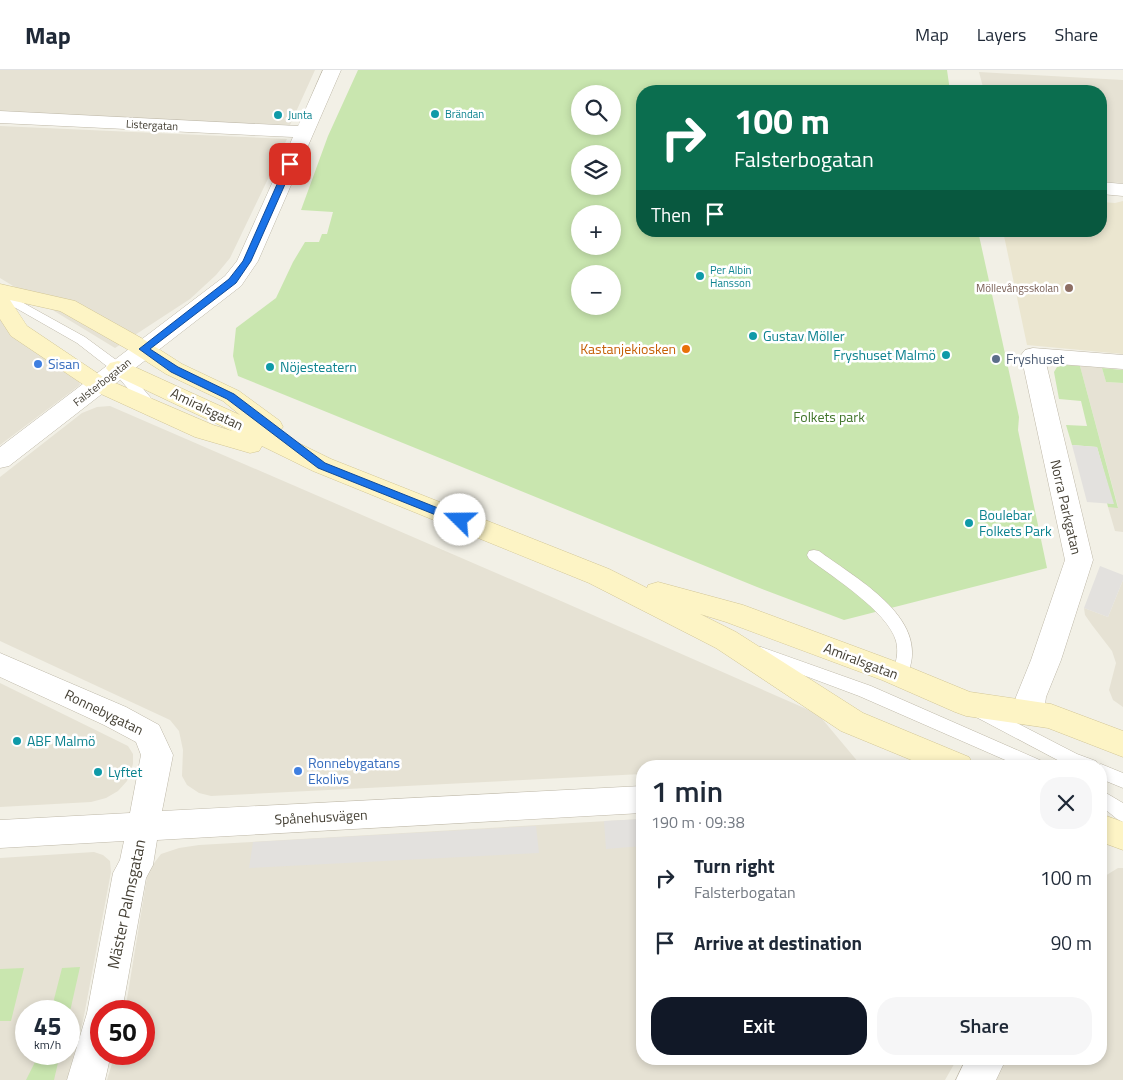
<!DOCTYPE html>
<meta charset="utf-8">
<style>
:root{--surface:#fff;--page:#f6f6f7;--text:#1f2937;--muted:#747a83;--line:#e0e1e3;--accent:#111827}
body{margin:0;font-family:"Titillium Web",sans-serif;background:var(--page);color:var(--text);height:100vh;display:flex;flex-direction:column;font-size:19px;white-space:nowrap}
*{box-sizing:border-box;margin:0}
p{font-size:16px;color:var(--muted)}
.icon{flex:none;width:28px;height:28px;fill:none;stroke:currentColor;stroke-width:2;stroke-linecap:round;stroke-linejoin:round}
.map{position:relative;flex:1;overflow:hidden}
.drawer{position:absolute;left:636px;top:690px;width:471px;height:305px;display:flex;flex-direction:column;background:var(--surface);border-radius:20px;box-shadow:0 2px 8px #0003}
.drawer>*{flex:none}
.banner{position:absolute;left:636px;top:15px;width:471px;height:152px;border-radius:20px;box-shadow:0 2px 8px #0003;background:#0b6e4f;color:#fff;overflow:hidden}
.fabs{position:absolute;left:571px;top:15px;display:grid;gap:10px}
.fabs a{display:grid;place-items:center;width:50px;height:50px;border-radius:50%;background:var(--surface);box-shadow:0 2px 8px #0003;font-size:25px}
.speed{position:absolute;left:15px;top:930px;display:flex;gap:10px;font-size:25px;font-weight:700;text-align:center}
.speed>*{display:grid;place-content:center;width:65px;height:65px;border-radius:50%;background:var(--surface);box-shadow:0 2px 8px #0003;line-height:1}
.speed small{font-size:12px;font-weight:400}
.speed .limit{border:8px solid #d22;background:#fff;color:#111}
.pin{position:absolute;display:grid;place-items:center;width:42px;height:42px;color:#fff;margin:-21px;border-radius:10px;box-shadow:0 2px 8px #0006}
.me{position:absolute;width:55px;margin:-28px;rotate:292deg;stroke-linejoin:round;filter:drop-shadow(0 0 4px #0008)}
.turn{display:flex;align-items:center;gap:18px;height:105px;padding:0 15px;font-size:22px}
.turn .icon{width:65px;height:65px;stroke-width:2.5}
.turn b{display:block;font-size:35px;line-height:42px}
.then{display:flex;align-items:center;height:48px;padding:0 15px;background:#0003;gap:10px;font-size:19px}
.round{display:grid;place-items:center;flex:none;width:52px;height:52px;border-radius:20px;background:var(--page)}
.overview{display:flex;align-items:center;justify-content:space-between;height:85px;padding:0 15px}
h1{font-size:30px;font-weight:600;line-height:38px}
.cta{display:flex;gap:10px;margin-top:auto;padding:10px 15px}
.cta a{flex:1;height:58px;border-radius:20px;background:var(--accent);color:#fff;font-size:20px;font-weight:600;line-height:58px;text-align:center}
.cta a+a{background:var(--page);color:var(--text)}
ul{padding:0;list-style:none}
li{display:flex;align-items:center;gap:15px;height:65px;padding:0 15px}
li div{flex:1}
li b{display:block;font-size:19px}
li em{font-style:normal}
header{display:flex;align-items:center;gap:30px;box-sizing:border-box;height:70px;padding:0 25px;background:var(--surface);border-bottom:1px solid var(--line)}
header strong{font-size:24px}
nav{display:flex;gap:28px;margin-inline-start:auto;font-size:18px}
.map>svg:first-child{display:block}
.residential{fill:#e6e2d4;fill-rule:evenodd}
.education{fill:#ebe6d0}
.green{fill:#c9e6af;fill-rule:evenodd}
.parking{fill:#e3e1de}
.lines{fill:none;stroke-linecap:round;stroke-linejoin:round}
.service-casing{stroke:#beb8a8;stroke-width:1}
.minor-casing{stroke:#beb8a8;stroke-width:1}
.secondary-casing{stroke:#d2c696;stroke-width:1}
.service{fill:#fff;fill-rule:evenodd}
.minor{fill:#fff;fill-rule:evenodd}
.secondary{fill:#fdf4c5;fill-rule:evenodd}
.route{fill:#1a73e8;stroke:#114b97}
.culture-dot{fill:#0f9aa8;stroke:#fff;stroke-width:2}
.education-dot{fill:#8d6e63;stroke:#fff;stroke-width:2}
.food-dot{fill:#e8710a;stroke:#fff;stroke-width:2}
.service-dot{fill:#5c6f8a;stroke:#fff;stroke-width:2}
.shop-dot{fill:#3f7fe0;stroke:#fff;stroke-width:2}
.labels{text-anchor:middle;stroke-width:5;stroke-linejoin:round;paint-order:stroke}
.far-culture-label{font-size:11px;fill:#0d838f;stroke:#fff;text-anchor:start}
.far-street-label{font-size:11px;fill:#454035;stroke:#fff}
.far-education-label{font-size:11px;fill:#785e54;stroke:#fff;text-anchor:end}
.culture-label{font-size:14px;fill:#0d838f;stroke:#fff;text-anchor:start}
.food-label{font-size:14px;fill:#c56008;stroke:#fff;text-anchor:end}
.service-label{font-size:14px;fill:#4e5e75;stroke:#fff;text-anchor:start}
.shop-label{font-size:14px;fill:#366cbe;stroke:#fff;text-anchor:start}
.street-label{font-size:14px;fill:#454035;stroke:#fff}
.park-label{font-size:14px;fill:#41752a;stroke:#fff}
.near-street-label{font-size:16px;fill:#454035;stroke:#fff}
</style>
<header>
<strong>Map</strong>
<nav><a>Map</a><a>Layers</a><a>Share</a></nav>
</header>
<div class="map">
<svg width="1123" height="1010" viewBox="0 0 1123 1010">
<rect width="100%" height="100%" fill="#f2f0e6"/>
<path class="residential" d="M0 0H315L290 55 0 42Z
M979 2 1123 10V113L1101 112V21H984Z
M0 56 287 69 230 188 216 205 190 229 115 278 0 208Z
M0 245 74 292 80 315 0 375Z
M1080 296 1102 298 1106 312 1123 313V462L1115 461 1108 437H1118Z
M110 336 561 531 818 644 859 693 787 696H642V704L211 726 199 723 187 715 182 706 183 680 179 661 170 650 0 571V407L82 343 97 337Z
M1123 510V637L1113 630 1109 620 1116 593 1112 581 1092 555 1085 545 1084 538 1108 547Z
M0 613 128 676 133 684V694L127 711 118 721 106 728 91 732 0 737Z
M642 749V989H957L945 1010H107L115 984H144V941H125L148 801 161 784 179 778 199 775Z
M94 782 103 785 110 791 111 802 83 951 68 1007 67 1010H0V788ZM26 941H69V984H26Z
M1118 798H1123V1010H990L1001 989H1101V812L1105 806Z"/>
<path class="education" d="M1123 131V284L1027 275 1003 161H1101V132L1115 133Z"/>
<path class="green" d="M358 0H947L950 21H642V161H978L1019 347 1018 360 1047 498 844 550 757 517 238 306 233 286 236 258 276 228 293 192 305 172H319L322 164H327L333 142 301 140 328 66ZM580 24H612V56H580ZM580 84H612V116H580ZM580 144H612V176H580ZM580 204H612V236H580Z
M1066 295 1080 296 1118 438 1108 437 1107 433 1113 434 1097 377 1072 375 1066 355 1087 356 1081 331 1059 329 1054 302 1057 297Z
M1102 298 1123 300V313L1106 312Z
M80 897 69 946V941H51L62 898Z
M24 898 11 951H0V899Z
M39 984H60L54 1010H26Z"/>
<path class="parking" d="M1072 375 1097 377 1114 434 1087 432Z
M1100 496 1123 505V510L1108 547 1084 538Z
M642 749V776L606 779 604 751Z
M536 756 539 783 249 798 253 772Z"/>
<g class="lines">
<g class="service-casing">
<path id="service" d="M0 220 85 267 123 295 156 334 158 337 156 340H146L113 301 77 273 0 229Z
M814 480 819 481C858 510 936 551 905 609L899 611 893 609 891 605C896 595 899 582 896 571 888 542 833 507 809 489L807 485 809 481Z
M761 577 871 616 1042 691 1045 696H1019L859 626 755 587 753 583 755 579Z
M982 635 1077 684 1096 691 1098 695 1101 694 1123 703V718L1101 709V696H1071L1065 694 976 647 974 642 976 637Z
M1101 720 1123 733V752L1117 749 1101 736Z"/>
</g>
<g class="minor-casing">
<path id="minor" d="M323 0H341L258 191 241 216 9 396 0 398V377L225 206 237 191 293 67 0 53V41L298 56Z
M1101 112 1123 114V126L1101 124Z
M1033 278 1123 285V299L1046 293 1093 490 1061 590 1046 627 1044 642 1040 651 1029 654 1018 651 1014 642 1016 627 1031 590 1065 490 1021 285 1025 280Z
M0 583 126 637 159 655 173 685 162 741 642 716V743L157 770 153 795 146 808 122 941H101V984H111L105 1010H67L87 943 113 803 120 790 124 771 0 778V750L130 743 141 685 136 672 104 655 0 607Z
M966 989H1006L996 1010H956Z"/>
</g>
<g class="secondary-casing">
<path id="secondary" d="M0 214 75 231 143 269 182 294 239 321 280 351 283 357 278 363 331 389 609 499 647 518 648 515 658 512 743 535 902 594 970 622 1051 634 1123 661V687L1048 658 966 646 955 642 882 610 726 552 700 544 736 562 863 643 969 687 974 696H926L841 661 716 578 589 513 313 401 262 376 259 381 250 383 195 367 90 319 11 266 0 249ZM10 230 60 241 127 279 166 304 223 331 240 345 126 293 118 291 110 293 106 298 110 303 232 361 213 355 106 309 27 256Z
M1101 744 1123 752V780L1101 772Z"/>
</g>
<use href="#service" class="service"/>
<use href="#minor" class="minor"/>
<use href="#secondary" class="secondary"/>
</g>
<path class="route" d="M290 92 294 94 251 191 236 213 150 279 178 297 234 324 325 393 463 448 465 450 463 453H456L318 398 227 329 171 302 139 279 229 209 243 191 286 94Z"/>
<g class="culture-dot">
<circle cx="435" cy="44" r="5"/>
<circle cx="278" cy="45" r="5"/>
<circle cx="700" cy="206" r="5"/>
<circle cx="753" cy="266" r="5"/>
<circle cx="946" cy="285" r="5"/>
<circle cx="270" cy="297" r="5"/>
<circle cx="969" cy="453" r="5"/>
<circle cx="17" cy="671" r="5"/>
<circle cx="98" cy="702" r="5"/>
</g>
<circle class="education-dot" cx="1069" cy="218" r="5"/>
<circle class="food-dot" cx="686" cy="279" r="5"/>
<circle class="service-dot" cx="996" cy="289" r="5"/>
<g class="shop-dot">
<circle cx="38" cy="294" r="5"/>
<circle cx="298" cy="701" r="5"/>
</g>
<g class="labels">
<g class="far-culture-label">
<text x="445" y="48">Brändan</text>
<text x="288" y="49">Junta</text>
<text x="710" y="204">Per Albin<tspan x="710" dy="13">Hansson</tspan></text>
</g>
<g class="far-street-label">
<text transform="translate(152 55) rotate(3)" y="4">Listergatan</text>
<text transform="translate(102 312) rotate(-38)" y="4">Falsterbogatan</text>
</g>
<g class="far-education-label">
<text x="1059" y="222">Möllevångsskolan</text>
</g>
<g class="culture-label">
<text x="763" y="271">Gustav Möller</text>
<text x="936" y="290" text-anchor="end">Fryshuset Malmö</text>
<text x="280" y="302">Nöjesteatern</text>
<text x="979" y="450">Boulebar<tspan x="979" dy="16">Folkets Park</tspan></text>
<text x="27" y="676">ABF Malmö</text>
<text x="108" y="707">Lyftet</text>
</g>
<g class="food-label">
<text x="676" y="284">Kastanjekiosken</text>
</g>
<g class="service-label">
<text x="1006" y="294">Fryshuset</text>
</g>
<g class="shop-label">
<text x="48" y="299">Sisan</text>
<text x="308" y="698">Ronnebygatans<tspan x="308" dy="16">Ekolivs</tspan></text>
</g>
<g class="street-label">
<text transform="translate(207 339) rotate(26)" y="5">Amiralsgatan</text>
<text transform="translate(1066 437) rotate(77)" y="5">Norra Parkgatan</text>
<text transform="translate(861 591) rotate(21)" y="5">Amiralsgatan</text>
<text transform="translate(104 642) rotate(26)" y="5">Ronnebygatan</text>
<text transform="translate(321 747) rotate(-3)" y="5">Spånehusvägen</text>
</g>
<g class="park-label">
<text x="829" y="352">Folkets park</text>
</g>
<g class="near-street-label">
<text transform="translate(126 834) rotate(-78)" y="6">Mäster Palmsgatan</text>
</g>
</g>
</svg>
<div class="fabs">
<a><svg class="icon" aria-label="search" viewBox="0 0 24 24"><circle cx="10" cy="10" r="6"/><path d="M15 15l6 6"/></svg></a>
<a><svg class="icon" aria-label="layers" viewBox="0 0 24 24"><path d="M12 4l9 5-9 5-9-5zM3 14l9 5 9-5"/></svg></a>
<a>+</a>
<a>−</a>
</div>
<div class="speed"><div>45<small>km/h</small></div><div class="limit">50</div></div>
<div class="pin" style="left:290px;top:94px;background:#d93025"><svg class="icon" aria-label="arrive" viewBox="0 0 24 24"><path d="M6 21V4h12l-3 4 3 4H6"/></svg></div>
<svg class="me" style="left:460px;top:450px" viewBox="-20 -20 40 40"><circle r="19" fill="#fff"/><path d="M0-13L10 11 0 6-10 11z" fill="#1a73e8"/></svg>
<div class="banner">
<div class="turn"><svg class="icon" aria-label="right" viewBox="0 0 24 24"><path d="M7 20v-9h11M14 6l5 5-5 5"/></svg><div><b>100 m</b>Falsterbogatan</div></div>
<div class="then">Then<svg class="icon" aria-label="arrive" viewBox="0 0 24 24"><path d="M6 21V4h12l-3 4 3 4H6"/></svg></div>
</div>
<section class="drawer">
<div class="overview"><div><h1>1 min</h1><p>190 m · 09:38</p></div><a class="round"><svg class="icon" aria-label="close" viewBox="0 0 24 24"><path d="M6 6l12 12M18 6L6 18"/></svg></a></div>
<ul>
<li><svg class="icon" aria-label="right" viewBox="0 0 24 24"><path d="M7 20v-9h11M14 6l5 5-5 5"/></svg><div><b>Turn right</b><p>Falsterbogatan</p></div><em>100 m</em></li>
<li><svg class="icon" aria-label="arrive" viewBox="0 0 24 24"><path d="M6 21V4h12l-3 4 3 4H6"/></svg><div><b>Arrive at destination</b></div><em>90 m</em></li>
</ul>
<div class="cta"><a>Exit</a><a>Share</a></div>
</section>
</div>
